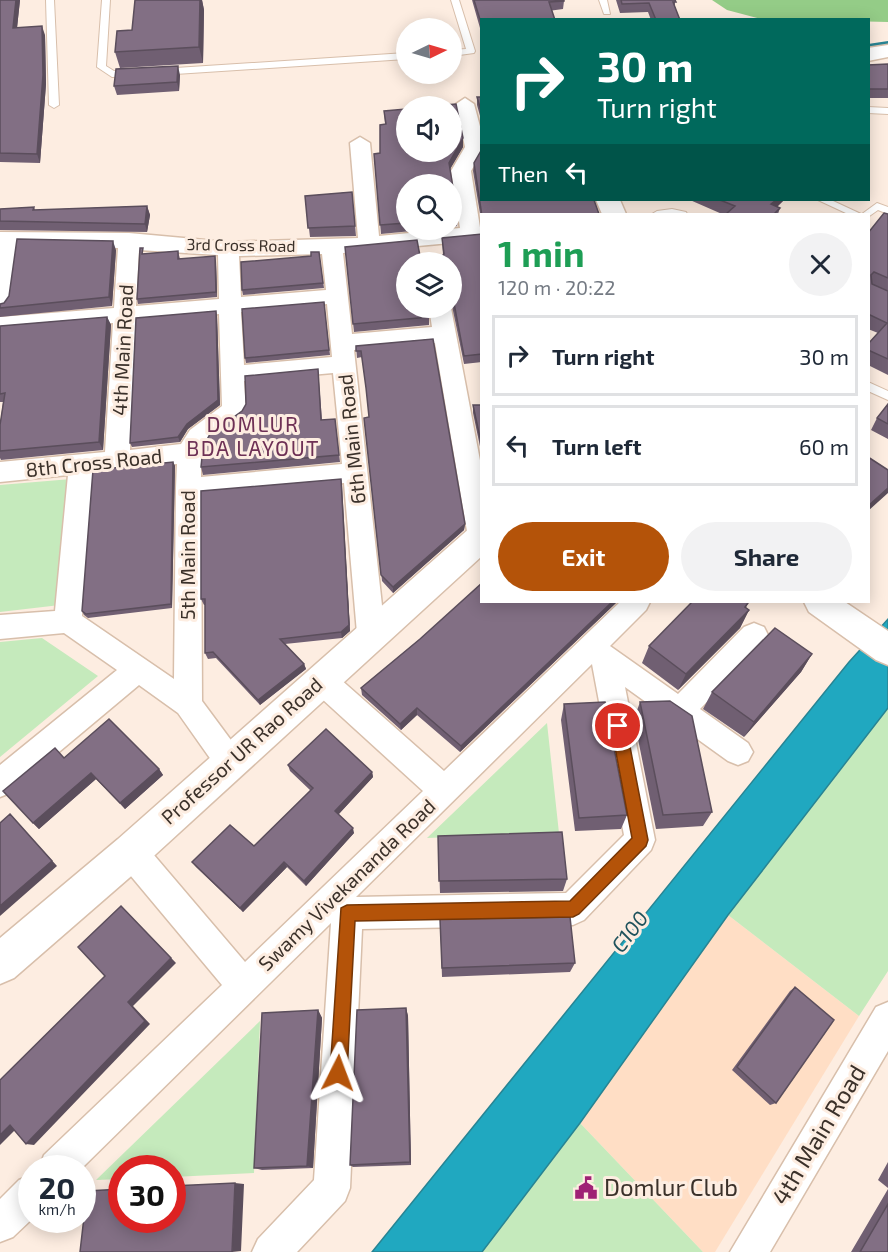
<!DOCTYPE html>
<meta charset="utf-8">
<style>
:root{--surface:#fff;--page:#f2f2f3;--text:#1f2937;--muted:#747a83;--line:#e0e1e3;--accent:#b45309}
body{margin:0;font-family:"Exo 2",sans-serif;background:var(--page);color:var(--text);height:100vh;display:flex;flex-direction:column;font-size:22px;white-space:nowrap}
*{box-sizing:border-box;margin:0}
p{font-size:20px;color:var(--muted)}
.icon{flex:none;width:33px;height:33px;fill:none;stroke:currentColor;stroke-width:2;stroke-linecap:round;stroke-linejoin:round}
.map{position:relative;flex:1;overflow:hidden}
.panel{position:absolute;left:480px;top:213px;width:390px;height:390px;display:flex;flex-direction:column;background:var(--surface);border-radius:0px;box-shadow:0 3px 15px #0003}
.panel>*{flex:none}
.banner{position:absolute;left:480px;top:18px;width:390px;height:183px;border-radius:0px;box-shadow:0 3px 15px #0003;background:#00695c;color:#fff;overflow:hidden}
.needle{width:39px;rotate:85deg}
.fabs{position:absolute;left:396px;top:18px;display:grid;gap:12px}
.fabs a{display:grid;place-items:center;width:66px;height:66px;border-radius:50%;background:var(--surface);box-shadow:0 3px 15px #0003;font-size:30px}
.speed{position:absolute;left:18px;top:1155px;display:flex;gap:12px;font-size:30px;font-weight:700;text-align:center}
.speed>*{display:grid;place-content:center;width:78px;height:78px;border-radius:50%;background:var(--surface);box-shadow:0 3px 15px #0003;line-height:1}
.speed small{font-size:15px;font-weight:400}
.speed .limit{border:9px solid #d22;background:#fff;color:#111}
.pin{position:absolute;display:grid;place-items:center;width:51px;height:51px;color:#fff;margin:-26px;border:3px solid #fff;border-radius:50%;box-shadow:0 2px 6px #0007}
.me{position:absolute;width:66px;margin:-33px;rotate:3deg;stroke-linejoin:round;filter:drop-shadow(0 0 4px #0008)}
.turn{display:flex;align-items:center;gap:21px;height:126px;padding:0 18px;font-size:27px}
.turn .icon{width:78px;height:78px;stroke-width:2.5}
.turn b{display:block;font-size:42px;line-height:51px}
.then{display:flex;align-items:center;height:57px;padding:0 18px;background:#0003;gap:12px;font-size:22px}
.round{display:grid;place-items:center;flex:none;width:63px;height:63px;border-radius:32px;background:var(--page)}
.head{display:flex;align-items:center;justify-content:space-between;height:102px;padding:0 18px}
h1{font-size:36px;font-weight:700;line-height:45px;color:#1e9e55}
.primary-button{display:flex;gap:12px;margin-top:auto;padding:12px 18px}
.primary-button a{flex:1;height:69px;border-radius:36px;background:var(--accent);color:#fff;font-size:24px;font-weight:700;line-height:69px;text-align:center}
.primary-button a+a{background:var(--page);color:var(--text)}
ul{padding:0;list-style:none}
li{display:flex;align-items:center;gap:18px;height:81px;margin:0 12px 9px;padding:0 6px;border:3px solid var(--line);border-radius:0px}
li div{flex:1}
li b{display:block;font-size:22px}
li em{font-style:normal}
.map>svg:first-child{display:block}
.built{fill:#ffdec5}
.green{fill:#c5eabc}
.forest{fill:#94cc87}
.water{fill:#20a8c0;stroke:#288493;stroke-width:1.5}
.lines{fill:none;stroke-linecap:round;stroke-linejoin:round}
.stream{fill:#288493;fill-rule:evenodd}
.service-casing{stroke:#d8bfab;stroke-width:2}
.minor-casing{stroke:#d8bfab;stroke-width:3}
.tertiary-casing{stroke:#d8bfab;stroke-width:3}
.service{fill:#fff;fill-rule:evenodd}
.minor{fill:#fff;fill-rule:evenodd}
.tertiary{fill:#fff;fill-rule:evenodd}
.wall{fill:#705f72}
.shaded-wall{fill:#5b4e5c}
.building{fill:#826f84;stroke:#5b4e5c;stroke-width:1.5}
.route{fill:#b45309;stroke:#753606;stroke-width:1.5}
.labels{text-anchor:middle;stroke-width:6;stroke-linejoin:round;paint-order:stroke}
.far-street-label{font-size:16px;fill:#3b312a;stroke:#fdede1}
.street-label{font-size:20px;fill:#3b312a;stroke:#fdede1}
.neighbourhood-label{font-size:21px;letter-spacing:1.5px;fill:#6e3055;stroke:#fdede1}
.water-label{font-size:21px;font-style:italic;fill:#1e525c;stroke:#fdede1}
.near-street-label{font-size:24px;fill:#3b312a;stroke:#fdede1}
.near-poi-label{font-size:24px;fill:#3b312a;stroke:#fdede1;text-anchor:start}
</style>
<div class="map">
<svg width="888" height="1252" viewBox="0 0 888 1252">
<rect width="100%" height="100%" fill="#fdede1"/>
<path class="built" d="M728 915 859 1016 715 1252H703L580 1123Z"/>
<path class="green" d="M71 479 60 605 0 612V485Z
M42 638 98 676 0 757V642Z
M888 708V971L859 1016 728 915Z
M547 723 559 833 427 838Z
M260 1021 254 1173 173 1177 172 1168H122L121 1179 96 1180Z
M580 1123 703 1252H482Z"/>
<path class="forest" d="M712 0H888V22L761 19 727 10Z"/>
<path class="water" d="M888 619V708L728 915 580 1123 482 1252H372L849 662Z"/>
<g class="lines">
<path class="stream" d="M888 41V45L868 48V44Z"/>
<g class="service-casing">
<path id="service" d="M46 0H54L59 105 54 108 49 105Z
M102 0H110L106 66 114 71 135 72V76L112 77 97 67Z
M451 0H459L475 51 474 53 452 56V50L466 49Z
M599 0H607L610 14H604Z
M406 53V59L160 75 156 72 160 69Z
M868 107 888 108V114L868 113Z
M818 200H831L861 214H848Z
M877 203 888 207V214L878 210 868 217V214H862Z
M672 209 686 212 687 214H652L657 211Z
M868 382 888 391V400L868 391Z"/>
</g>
<g class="minor-casing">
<path id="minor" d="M465 98 474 104 482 134V152L471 171 482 240 343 253 352 334 432 327 429 308H451L482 471V547L472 544 468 537 435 343 354 350 385 633 381 641 371 645 361 641 357 633 344 483 201 496 202 701 239 751 244 761 239 771 229 775 219 771 178 713 139 685 10 793 0 797V765L117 670 64 633 0 639V615L55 611 68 475 0 482V462L105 452 113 323 0 333V317L114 308 118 248 19 245 11 304 8 309 0 311V232L129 233 227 242 358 238 350 143 360 137 370 143 379 236 460 228 451 171 465 147 456 104ZM139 250 218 255 219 299 136 306ZM322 254 326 290 241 297 239 256ZM327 304 332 357 244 365 241 312ZM219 314 222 406 190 430 181 444 130 450 136 321ZM333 373 342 464 201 477C201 436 212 439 242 416L246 410 244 381ZM177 464 176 488 174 679 82 616 93 472Z
M620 602H650L646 610 610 646 678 694 744 627 754 623 764 627 768 635 764 643 700 709 748 743 753 752 748 761 738 765 728 761 625 687 655 840 651 850 584 920 573 925 362 929 350 1188 345 1201 297 1252H252L258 1239 314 1180 331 923 82 1168H39L44 1155 222 985 120 863 116 852 120 841 131 837 142 841 245 962 423 791 310 688 306 679 310 670 320 667 330 670 444 771ZM592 664 624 835 566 893 356 897Z
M888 1002V1051L770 1252H730L876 1007Z
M32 1175V1219L13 1237 0 1242V1199L19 1180Z"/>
</g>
<g class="tertiary-casing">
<path id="tertiary" d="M888 45V57L868 61V48Z
M596 200H620L626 214H602Z
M482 524V556L144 865 14 978 0 984V938L118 839 471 527Z
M804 602H845L888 631V665L876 660 809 612Z"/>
</g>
<use href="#service" class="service"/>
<use href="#minor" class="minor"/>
<use href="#tertiary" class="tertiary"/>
</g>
<path class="wall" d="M0 0H20L17 28 45 35 46 84 40 163 0 162Z
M135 0H202L204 10 203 63 120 68 115 52 132 30Z
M472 0H564V1L563 9 482 20V35Z
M616 0H675V7L680 20H651L648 12 620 13Z
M888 64V98H868V65Z
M180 75 179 91 117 95 114 86Z
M477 97H482V123L477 105Z
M384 111 463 138V147L450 169 458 218 457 226 452 227V184H406V230H422L381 234 374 154 380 153 385 124Z
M474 163 482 214V226L473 171Z
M352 192 356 236 310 237 305 196Z
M690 200H784L777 207 780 208 778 214H722Z
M147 206 150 215 147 232 0 230V209L34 207 35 210Z
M888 214V375L868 365V344L878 333 868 329V233Z
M482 234V362L464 364 452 306V262H406L429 317V325L354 332 345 247 420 256H442L443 255 442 238Z
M116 250 112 306 0 317V304L4 303Z
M178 251 180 259 216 261 217 297 138 304 137 299 144 253V254Z
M319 252 324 288 243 295 242 290Z
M324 302 330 355 246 363 245 358Z
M217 316 220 405 188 429 180 442 132 447 130 443Z
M107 317 111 325 103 450 1 460 0 458V425L3 402H0V326Z
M433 339 465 524 464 530 393 593 382 581 364 418 369 417 367 395 362 357 357 358 356 346Z
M318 369 322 420 335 419 340 462 203 475 201 467Z
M888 404V439L871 430 877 418Z
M473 405H482V456L473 413Z
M173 462 175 466 172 608 88 618 84 615 82 611Z
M342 485 350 631 342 638 285 644 304 664 306 669 260 705 216 658 208 659 205 653V605H204L201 599Z
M482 602H617L460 752 417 715 401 730 362 695 361 688 420 639Z
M749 610 740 628 678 690 642 663 649 646Z
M812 654 801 672 744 737 703 709 712 692Z
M640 702 712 812 703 826 656 829 634 719Z
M564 704 627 815 621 829 575 831 561 720Z
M64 758 159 769 163 775 125 809 96 779 39 829 33 823Z
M288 765 372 772 373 777 338 815 354 833 306 886 287 867 243 912 196 867 192 862 254 846 311 791 290 771Z
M438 836 567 879 563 891 440 893Z
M440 919 575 963 570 972 442 977Z
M795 987 776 1103 770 1105 732 1070 790 991Z
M406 1008 408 1016 411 1165 353 1167 350 1165Z
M318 1010 322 1018 313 1168 262 1170 254 1168Z
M888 1162V1188L878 1180Z
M888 1189V1252H851Z"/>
<path class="shaded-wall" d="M16 0H20L16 37 13 28Z
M200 0H202L204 10 203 63 199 47Z
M42 26 45 35 46 84 40 163 37 154Z
M178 66 180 75 179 91 177 82Z
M463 138V147L449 171V163Z
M776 200H784L769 214 771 204Z
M147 206 150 215 147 232 145 224Z
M113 241 116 250 112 306 109 297Z
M215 256 216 261 217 297 216 292Z
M216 311 217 316 220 405 188 429 180 442 178 437Z
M107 317 111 325 103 450 99 442Z
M173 462 175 466 172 608 171 604Z
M341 479 350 631 342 638 341 632Z
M888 488V493L868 511V506Z
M465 524 464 530 393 593V587Z
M612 602H617L460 752 461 746Z
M748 603 741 618 749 610 740 628 678 690 686 674Z
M812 654 801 672 744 737 754 722Z
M304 664 306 669 260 705 258 700Z
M417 708V715L401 730 400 724Z
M159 769 163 775 125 809 120 803Z
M372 772 373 777 336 817 335 811Z
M91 773 96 779 39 829 33 823Z
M10 814 57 866 0 916V906Z
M353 828 354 833 306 886 304 881Z
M284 862 287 867 243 912 240 908Z
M121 906 176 963 133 1006 150 1024 34 1145 26 1144 128 1002Z
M406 1008 408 1016 411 1165 410 1162Z
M318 1010 322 1018 313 1168 307 1166Z
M10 1125 18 1127 0 1145V1135Z
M235 1183 244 1184 241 1251 232 1252Z"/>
<path class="building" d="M0 0H16L13 28 42 26 43 75 37 154 0 153Z
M135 0H200L199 47 115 52 117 31 132 30Z
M474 0H564V1L549 2 555 20H482V26Z
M621 0H675L676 2H673L680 20H656L649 3 622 4Z
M888 64V89H868V65Z
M178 66 177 82 114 86 116 69Z
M477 97H482V114Z
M456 104 463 138 449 163 458 218H452V184H406V223L380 225 374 154 380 153V125L386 124 384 111 406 109V152H452V106H432Z
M482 149V200H594L599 214H482V216L474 163Z
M352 192 355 226 308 228 305 196Z
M720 200H776L771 204 780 208 774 214H726L735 206Z
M147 206 145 224 0 221V209L34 207 33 210Z
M884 213 888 214V278L874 272 871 275 872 284 888 291V359L868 350V344L887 323 868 314V233Z
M482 234V354L464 356 453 298H452V262H406V308H428L429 317 353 324 345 247 417 240 420 256H442L444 254 442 238Z
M17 239 113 241 109 297 0 308V304L4 303 9 296Z
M140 248H143L142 254 178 251V259L215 256 216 292 137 299Z
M311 252H319L323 283 242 290 241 262 311 256Z
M324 302 329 350 245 358 242 309Z
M216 311 218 400 187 424 178 437 130 443 136 318Z
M107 317 99 442 0 451V425L5 393 0 394V326Z
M433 339 465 524 393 587 381 575 364 418 369 417 366 388 361 351H356V346Z
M318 369 321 420 335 419 339 455 201 467 203 447 210 434 242 411 246 404 245 376Z
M888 404V424L877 418Z
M473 405H482V447Z
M868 457 888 470V488L868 506Z
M173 462 171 604 86 614 82 611 93 470Z
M341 479 349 625 341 632 280 639 304 664 258 700 213 652 205 653V599H201V491Z
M482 583V602H612L461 746 417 708 400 724 361 688 420 639Z
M692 602H746L748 603 745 607 749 610 686 674 649 646Z
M775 628 812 654 754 722 712 692Z
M670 701 692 716 712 812 663 815 640 702Z
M605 702 627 815 579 818 564 704Z
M109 719 159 769 120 803 91 773 33 823 3 791 55 748 64 758Z
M326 729 372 772 335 811 353 828 304 881 284 862 240 908 192 862 230 825 254 846 313 788 288 765Z
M10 814 52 861 0 906V823Z
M562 832 567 879 439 881 438 836Z
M121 906 171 958 128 1002 145 1021 26 1144 10 1125 0 1135V1080L105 976 78 947Z
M570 917 575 963 442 968 440 919Z
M795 987 834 1020 776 1103 737 1067Z
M406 1008 410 1162 350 1165 357 1010Z
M318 1010 307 1166 254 1168 262 1013Z
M235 1183 232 1252H80L87 1191 122 1189V1220H172V1186Z
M888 1204V1252H860Z"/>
<path class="route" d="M618 719 626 726 648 840 646 846 579 914 573 917 355 921 347 1073 344 1080 338 1082 332 1080 330 1073 341 908 347 905 570 901 632 838 611 726Z"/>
<defs>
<g id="civic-bare" transform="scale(1.8)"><path d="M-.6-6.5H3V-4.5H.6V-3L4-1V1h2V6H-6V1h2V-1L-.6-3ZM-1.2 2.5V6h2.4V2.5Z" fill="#9f2175" stroke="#fdede1" stroke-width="2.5" paint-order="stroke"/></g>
</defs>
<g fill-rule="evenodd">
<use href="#civic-bare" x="586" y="1188"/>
</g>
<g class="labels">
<g class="far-street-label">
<text transform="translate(241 245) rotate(1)" y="6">3rd Cross Road</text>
</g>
<g class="street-label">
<text transform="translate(123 350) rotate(-87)" y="7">4th Main Road</text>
<text transform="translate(352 439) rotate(-96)" y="7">6th Main Road</text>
<text transform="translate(94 463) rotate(-6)" y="7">8th Cross Road</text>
<text transform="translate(188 555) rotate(-90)" y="7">5th Main Road</text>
<text transform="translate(242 751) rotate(-42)" y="7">Professor UR Rao Road</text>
<text transform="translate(347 885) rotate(-44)" y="7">Swamy Vivekananda Road</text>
</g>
<g class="neighbourhood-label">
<text x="253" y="432">DOMLUR<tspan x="253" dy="24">BDA LAYOUT</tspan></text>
</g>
<g class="water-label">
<text transform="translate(630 932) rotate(-53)" y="7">C100</text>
</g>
<g class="near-street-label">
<text transform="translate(819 1135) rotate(-59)" y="8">4th Main Road</text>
</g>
<g class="near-poi-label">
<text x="604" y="1196">Domlur Club</text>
</g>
</g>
</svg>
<div class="fabs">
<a><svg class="needle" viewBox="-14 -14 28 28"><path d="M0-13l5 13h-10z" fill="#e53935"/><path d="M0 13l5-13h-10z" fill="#747a83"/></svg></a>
<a><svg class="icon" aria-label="sound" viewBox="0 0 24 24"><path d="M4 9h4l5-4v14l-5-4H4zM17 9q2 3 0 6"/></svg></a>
<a><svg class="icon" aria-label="search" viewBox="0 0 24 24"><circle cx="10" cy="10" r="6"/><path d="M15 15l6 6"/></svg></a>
<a><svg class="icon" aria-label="layers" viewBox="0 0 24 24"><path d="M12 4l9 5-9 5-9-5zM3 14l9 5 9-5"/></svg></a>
</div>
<div class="speed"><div>20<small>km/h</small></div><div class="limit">30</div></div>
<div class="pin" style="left:618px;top:726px;background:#d93025"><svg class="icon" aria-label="arrive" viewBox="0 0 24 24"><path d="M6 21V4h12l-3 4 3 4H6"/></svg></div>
<svg class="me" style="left:338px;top:1073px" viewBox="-20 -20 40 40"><path d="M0-17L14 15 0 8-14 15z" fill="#b45309" stroke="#fff" stroke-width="4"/></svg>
<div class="banner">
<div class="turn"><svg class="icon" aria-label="right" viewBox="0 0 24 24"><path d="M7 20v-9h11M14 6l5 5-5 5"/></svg><div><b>30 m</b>Turn right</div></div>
<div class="then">Then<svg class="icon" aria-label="left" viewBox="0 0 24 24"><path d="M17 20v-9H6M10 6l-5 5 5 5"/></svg></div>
</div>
<section class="panel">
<div class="head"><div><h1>1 min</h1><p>120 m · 20:22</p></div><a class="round"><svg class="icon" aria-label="close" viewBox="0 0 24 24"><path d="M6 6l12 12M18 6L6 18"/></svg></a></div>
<ul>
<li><svg class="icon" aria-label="right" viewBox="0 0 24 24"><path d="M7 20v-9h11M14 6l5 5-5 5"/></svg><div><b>Turn right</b></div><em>30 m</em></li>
<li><svg class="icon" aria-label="left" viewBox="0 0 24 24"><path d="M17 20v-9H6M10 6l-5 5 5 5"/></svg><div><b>Turn left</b></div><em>60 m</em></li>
</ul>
<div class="primary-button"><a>Exit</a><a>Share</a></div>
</section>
</div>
